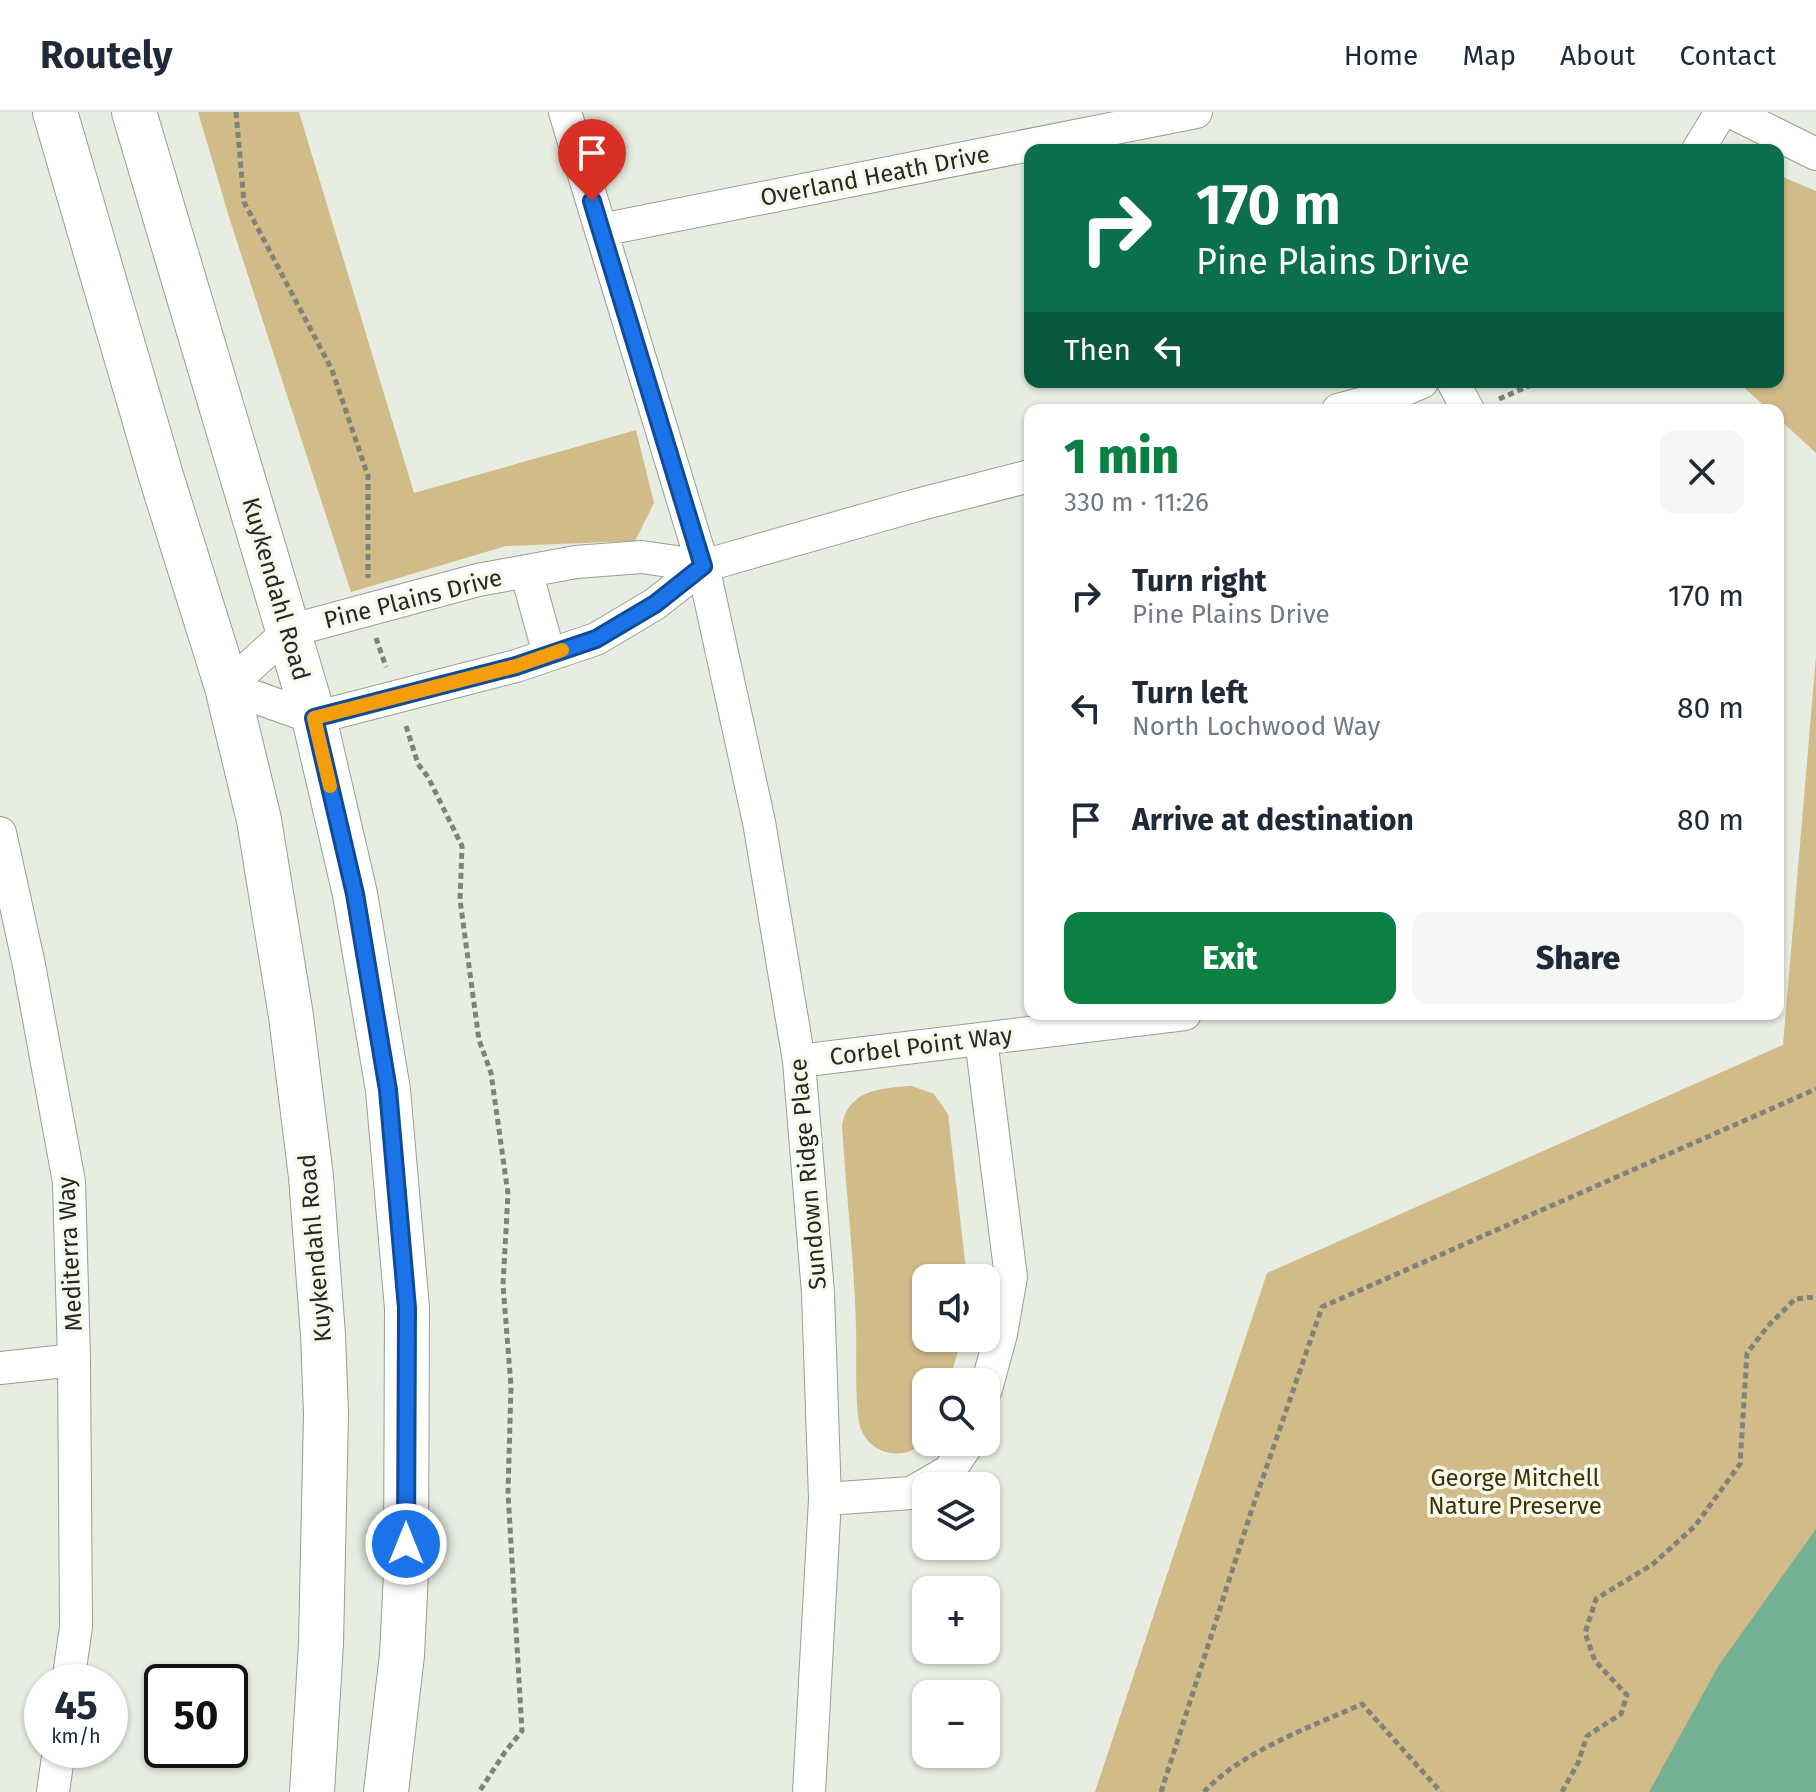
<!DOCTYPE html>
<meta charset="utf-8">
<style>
:root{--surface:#fff;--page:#f6f6f7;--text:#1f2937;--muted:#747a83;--line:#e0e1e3;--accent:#0b8043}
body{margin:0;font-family:"Fira Sans",sans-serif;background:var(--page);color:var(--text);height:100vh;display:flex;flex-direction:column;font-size:30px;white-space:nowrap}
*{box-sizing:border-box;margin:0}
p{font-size:26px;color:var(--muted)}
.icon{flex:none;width:44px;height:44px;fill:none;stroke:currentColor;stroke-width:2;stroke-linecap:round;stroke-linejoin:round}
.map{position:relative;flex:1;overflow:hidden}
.side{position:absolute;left:1024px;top:292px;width:760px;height:616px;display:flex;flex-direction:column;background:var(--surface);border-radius:16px;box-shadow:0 2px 6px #0004}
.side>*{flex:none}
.top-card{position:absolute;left:1024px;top:32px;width:760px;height:244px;border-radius:16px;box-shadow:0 2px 6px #0004;background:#0b6e4f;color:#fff;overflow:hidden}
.buttons{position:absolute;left:912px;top:1152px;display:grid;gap:16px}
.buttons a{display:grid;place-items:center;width:88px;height:88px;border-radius:16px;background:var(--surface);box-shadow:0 2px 6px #0004;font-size:40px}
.speed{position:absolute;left:24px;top:1552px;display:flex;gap:16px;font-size:40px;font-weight:700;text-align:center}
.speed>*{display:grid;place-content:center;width:104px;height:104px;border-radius:50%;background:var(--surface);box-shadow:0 2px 6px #0004;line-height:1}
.speed small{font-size:20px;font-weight:400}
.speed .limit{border:4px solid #111;border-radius:12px;background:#fff;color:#111}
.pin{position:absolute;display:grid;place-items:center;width:68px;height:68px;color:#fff;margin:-82px -34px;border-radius:50% 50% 50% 0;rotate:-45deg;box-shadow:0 0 8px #0007}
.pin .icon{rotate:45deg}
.me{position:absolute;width:88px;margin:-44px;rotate:0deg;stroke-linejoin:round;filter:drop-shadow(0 0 6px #0008)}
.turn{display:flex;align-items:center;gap:28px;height:168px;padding:0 40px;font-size:36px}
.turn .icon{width:104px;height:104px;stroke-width:2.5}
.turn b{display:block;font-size:56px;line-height:68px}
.then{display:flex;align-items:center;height:76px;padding:0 40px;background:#0003;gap:16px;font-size:30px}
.round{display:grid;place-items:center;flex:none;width:84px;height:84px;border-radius:16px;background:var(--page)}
.head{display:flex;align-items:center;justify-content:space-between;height:136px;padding:0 40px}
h1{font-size:48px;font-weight:800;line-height:60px;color:var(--accent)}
.primary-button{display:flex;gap:16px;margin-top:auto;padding:16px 40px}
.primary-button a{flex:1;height:92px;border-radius:16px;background:var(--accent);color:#fff;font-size:32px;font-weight:800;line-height:92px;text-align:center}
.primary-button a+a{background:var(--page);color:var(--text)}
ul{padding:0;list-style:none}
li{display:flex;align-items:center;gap:24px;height:112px;padding:0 40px}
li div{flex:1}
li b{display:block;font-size:30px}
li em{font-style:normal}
header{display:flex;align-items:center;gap:48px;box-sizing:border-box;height:112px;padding:0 40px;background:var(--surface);border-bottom:2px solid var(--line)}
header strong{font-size:38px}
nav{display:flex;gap:44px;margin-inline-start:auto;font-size:28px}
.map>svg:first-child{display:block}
.green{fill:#d1bb88}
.water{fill:#73b094}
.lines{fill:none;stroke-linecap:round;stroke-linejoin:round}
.minor-casing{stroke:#999e92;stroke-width:34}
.secondary-casing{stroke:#999e92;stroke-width:46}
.path{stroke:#7e8279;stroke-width:5;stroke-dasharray:6 4;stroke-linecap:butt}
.minor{stroke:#fff;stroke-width:32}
.secondary{stroke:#fff;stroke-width:44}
.route-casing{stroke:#114b97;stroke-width:20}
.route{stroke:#1a73e8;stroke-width:14}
.slow{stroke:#f59e0b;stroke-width:14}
.labels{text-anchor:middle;stroke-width:7;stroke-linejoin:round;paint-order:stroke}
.street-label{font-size:24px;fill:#262823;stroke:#f5faed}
.park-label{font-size:24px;fill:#423104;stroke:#f5faed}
</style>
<header>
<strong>Routely</strong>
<nav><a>Home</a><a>Map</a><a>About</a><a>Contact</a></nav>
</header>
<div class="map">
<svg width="1816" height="1680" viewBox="0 0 1816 1680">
<rect width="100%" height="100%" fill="#e7ede0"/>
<path class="green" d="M198 0H299L414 381 636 318 654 391 635 429 506 434 351 480 229 105Z
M1778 63 1816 79V341L1778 306V298H1769L1738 270H1778Z
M1816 544V1680H1095L1267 1161 1783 933Z
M912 974 934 982 948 1002 967 1166H926V1226H962L961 1229 949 1270H926V1329C906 1349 872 1345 861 1317 854 1298 857 1237 856 1214 854 1147 846 1080 842 1013 849 977 882 976 912 974Z"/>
<path class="water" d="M1816 1417V1680H1649L1719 1553Z"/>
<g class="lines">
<g class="minor-casing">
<path id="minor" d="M565 0 703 454 759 710 799 949 818 1181 825 1387 809 1680
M1731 0 1816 42
M1698 38 1721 0
M601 118 1196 0
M1453 270 1468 298
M1338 298 1387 285 1422 270
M703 454 642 445 576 450 478 468 289 519 227 575 314 606 516 554 596 527 655 492 703 454 917 393 1030 364
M526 459 549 542
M0 721 29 853 69 1070 74 1248 76 1515 68 1570
M981 927 1011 1165 1001 1222 986 1277
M799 949 1185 902
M0 1256 74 1248
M825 1387 911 1381 949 1359 969 1330
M53 1680 59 1638"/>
</g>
<g class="secondary-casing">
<path id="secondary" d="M55 0 161 364 227 575 259 708 291 904 311 1065 323 1223 326 1302 321 1531 312 1680
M134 0 314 606 355 782 388 978 407 1196 406 1461 402 1543 386 1680"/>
</g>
<path class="path" d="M236 0 244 90 332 258 368 364V466
M1499 287 1538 270
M376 526 386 555
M406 614 418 652 428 665 462 734 460 788 479 928 491 961 508 1082 503 1173 511 1274 508 1381 522 1619 505 1640 479 1680
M1161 1680 1251 1400 1322 1195 1816 977
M1204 1680C1242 1639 1311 1615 1362 1592L1441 1680
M1562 1680 1578 1651 1587 1624 1621 1602 1627 1583 1595 1549 1585 1521 1596 1487 1653 1452 1695 1414 1740 1352 1747 1241 1768 1214 1795 1187 1816 1185"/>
<use href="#minor" class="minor"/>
<use href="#secondary" class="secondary"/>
</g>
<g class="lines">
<g class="route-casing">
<path id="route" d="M406 1432 407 1196 388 978 355 782 314 606 516 554 596 527 655 492 703 454 592 89"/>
</g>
<use href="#route" class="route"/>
<path class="slow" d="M330 674 314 606 516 554 562 538"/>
</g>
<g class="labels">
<g class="street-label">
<text transform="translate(875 64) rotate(-11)" y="8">Overland Heath Drive</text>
<text transform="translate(276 477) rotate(74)" y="8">Kuykendahl Road</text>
<text transform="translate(413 487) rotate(-14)" y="8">Pine Plains Drive</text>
<text transform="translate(921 934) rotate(-7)" y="8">Corbel Point Way</text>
<text transform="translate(808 1062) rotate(-95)" y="8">Sundown Ridge Place</text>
<text transform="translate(315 1136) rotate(-95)" y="8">Kuykendahl Road</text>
<text transform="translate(70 1142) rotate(-93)" y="8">Mediterra Way</text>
</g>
<g class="park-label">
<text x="1515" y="1374">George Mitchell<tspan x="1515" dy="28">Nature Preserve</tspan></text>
</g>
</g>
</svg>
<div class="buttons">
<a><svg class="icon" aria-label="sound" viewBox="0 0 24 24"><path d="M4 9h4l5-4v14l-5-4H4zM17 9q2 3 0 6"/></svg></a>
<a><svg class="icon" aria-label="search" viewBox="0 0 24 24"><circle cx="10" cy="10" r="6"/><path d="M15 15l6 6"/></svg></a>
<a><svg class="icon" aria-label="layers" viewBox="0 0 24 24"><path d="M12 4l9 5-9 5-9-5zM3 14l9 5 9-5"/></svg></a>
<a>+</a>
<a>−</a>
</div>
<div class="speed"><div>45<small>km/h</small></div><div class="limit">50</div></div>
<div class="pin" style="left:592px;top:89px;background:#d93025"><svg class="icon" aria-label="arrive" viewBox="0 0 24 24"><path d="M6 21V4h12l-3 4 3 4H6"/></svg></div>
<svg class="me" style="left:406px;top:1432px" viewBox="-20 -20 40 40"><circle r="17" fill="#1a73e8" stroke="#fff" stroke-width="3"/><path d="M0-11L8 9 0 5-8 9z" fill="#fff"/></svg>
<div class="top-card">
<div class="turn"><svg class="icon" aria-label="right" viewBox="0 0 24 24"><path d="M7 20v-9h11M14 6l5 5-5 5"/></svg><div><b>170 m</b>Pine Plains Drive</div></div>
<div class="then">Then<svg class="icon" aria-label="left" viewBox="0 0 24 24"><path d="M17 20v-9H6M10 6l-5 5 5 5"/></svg></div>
</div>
<section class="side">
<div class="head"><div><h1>1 min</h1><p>330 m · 11:26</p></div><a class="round"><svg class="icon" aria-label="close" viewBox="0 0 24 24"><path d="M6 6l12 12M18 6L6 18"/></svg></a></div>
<ul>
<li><svg class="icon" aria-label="right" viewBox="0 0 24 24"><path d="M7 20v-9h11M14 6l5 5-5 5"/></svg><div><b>Turn right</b><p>Pine Plains Drive</p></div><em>170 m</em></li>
<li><svg class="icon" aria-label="left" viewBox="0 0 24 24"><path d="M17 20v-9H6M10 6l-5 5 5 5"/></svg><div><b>Turn left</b><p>North Lochwood Way</p></div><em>80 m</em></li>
<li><svg class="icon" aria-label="arrive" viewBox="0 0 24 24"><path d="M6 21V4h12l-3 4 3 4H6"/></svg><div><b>Arrive at destination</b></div><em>80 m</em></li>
</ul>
<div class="primary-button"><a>Exit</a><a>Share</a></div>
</section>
</div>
